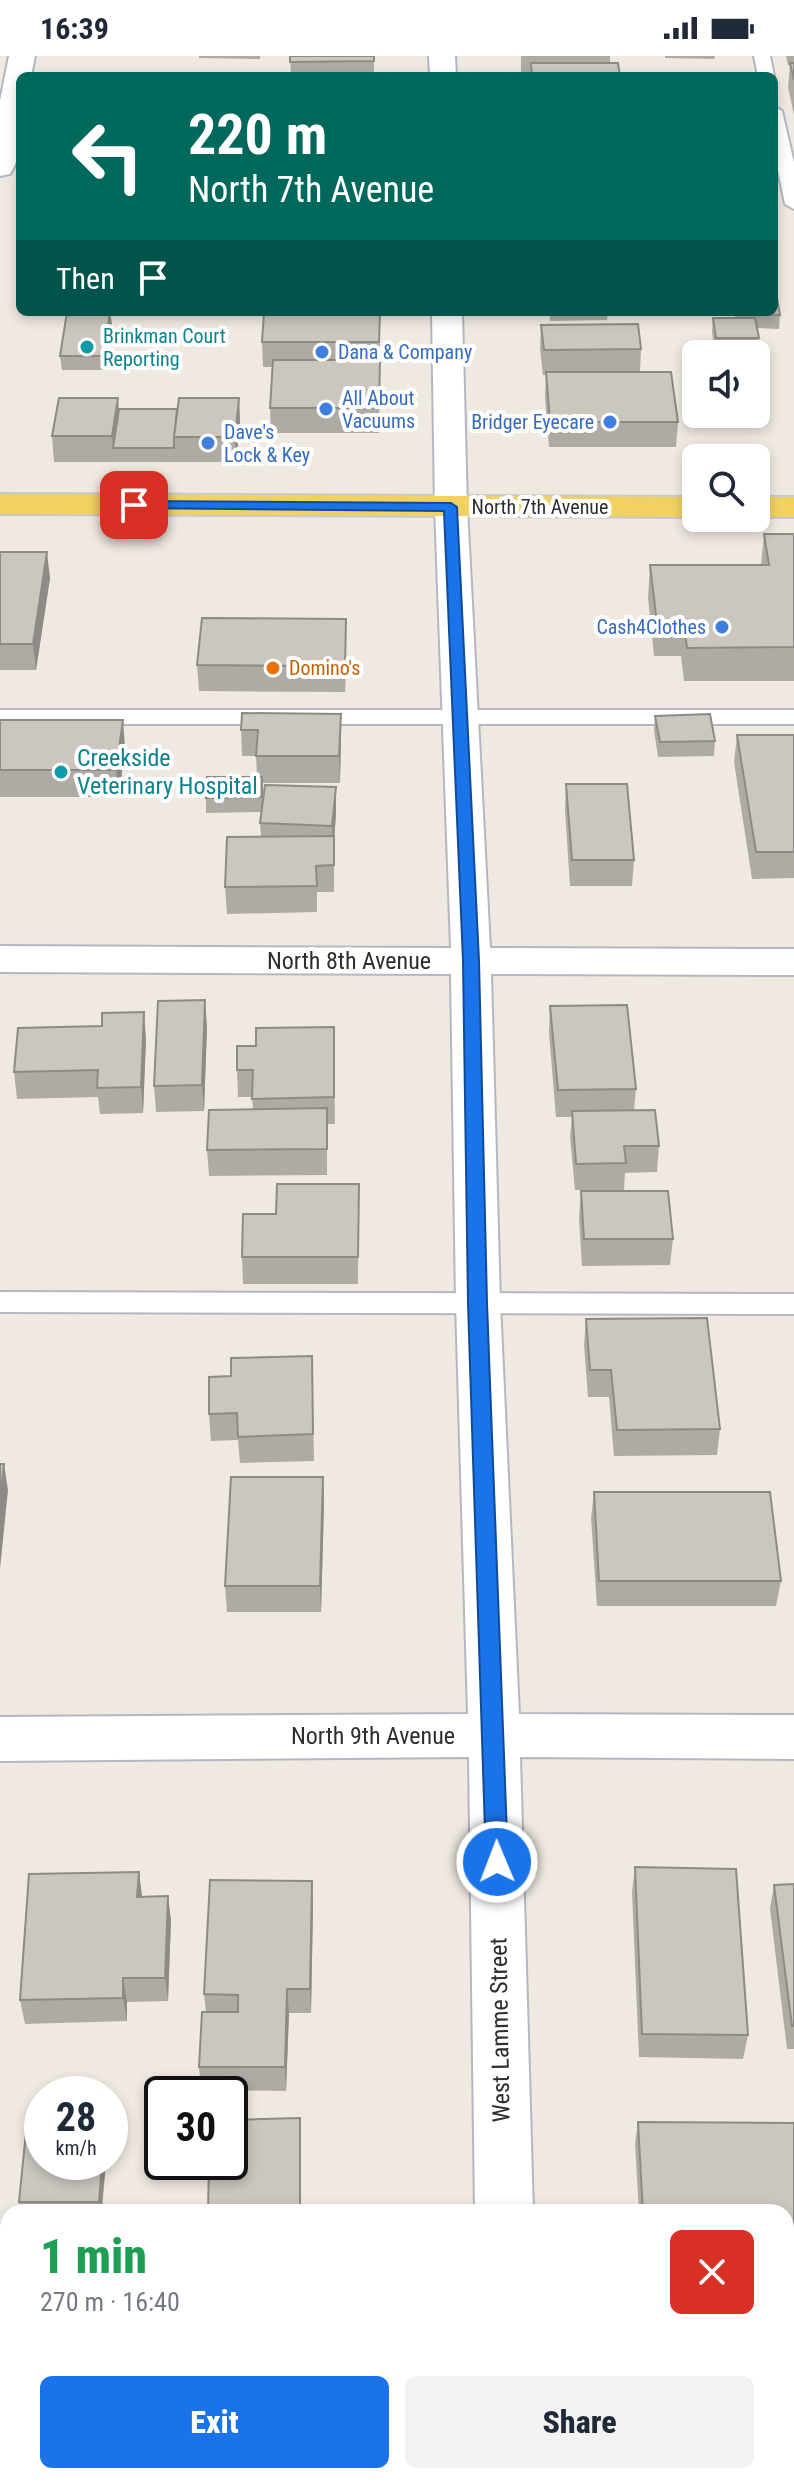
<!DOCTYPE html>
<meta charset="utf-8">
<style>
:root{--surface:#fff;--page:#f2f2f3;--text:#1f2937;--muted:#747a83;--accent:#1a73e8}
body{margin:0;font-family:"Roboto Condensed",sans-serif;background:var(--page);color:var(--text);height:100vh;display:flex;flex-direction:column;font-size:30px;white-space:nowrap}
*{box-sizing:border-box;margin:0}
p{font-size:26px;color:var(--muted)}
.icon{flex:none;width:44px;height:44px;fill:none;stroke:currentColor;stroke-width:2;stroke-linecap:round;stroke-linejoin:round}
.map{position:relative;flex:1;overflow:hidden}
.details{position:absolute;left:0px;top:2148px;width:794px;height:280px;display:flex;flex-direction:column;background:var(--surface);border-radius:24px 24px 0 0;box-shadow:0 4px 12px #0003}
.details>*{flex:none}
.guide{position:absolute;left:16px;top:16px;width:762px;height:244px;border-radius:12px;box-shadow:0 4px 12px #0003;background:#00695c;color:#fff;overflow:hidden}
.buttons{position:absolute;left:682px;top:284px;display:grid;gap:16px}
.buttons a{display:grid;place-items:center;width:88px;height:88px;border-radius:12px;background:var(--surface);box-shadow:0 4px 12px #0003;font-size:40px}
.speed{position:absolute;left:24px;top:2020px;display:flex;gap:16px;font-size:40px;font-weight:700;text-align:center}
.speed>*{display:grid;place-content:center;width:104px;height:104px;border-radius:50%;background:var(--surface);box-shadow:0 4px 12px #0003;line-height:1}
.speed small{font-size:20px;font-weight:400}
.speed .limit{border:4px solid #111;border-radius:12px;background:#fff;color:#111}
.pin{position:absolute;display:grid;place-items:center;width:68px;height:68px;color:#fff;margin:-34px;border-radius:16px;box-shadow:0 4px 12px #0006}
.me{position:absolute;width:88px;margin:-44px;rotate:359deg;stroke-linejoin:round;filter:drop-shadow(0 0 6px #0008)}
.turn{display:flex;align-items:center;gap:28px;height:168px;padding:0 40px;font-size:36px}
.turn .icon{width:104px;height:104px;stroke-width:2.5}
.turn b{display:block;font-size:56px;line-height:68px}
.then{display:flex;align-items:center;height:76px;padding:0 40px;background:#0003;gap:16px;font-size:30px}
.round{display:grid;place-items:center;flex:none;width:84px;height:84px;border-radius:12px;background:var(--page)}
.head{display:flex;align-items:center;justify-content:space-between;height:136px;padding:0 40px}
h1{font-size:48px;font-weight:800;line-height:60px;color:#1e9e55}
.action{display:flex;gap:16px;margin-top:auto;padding:16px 40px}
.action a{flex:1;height:92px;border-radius:12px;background:var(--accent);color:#fff;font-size:32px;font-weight:800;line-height:92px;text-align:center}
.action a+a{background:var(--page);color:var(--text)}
.status{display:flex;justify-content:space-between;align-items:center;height:56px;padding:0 40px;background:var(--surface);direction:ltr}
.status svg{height:22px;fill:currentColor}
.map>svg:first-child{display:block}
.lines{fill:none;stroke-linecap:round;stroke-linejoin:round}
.service-casing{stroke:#b4b7c1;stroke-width:4}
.minor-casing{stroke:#b4b7c1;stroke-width:4}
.primary-casing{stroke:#c9c9c9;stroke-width:4}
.service{fill:#fff;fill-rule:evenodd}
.minor{fill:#fff;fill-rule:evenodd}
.primary{fill:#f2d163;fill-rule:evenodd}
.wall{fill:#afaba4}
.shaded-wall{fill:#8e8b86}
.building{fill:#cbc7bf;stroke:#8e8b86;stroke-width:2}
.route{fill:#1a73e8;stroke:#114b97;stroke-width:2}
.culture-dot{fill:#0f9aa8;stroke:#fff;stroke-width:3}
.shop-dot{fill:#3f7fe0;stroke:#fff;stroke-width:3}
.food-dot{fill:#e8710a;stroke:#fff;stroke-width:3}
.labels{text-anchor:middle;stroke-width:8;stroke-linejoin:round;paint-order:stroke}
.far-culture-label{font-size:20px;fill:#0d838f;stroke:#fff;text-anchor:start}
.far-shop-label{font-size:20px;fill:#366cbe;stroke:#fff;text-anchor:start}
.far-street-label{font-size:20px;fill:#2e2e2e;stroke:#fff}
.far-food-label{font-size:20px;fill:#c56008;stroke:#fff;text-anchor:start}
.culture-label{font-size:24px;fill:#0d838f;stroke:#fff;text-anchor:start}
.street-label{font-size:24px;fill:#2e2e2e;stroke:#fff}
</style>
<div class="status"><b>16:39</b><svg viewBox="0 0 49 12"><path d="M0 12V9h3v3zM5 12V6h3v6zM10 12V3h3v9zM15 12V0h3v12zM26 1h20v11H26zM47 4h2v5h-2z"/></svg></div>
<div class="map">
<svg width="794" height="2428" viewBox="0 0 794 2428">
<rect width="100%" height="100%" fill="#efe9e1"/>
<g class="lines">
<g class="service-casing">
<path id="service" d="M754 0H770L774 20H758Z
M774 50 782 55 794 107V153L785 148 774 95Z
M0 654H794V668H0Z
M0 1236 794 1238V1258L0 1256Z
M0 2256H8V2294H0Z
M786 2263H794V2301H786Z"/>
</g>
<g class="minor-casing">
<path id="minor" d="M9 0H35L31 20H20C20 49 27 93 10 118L0 120V45Z
M429 0H455L456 20H430Z
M432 256H462L467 451 490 892 794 893V919L491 918 500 1247 519 1658 794 1659V1703L520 1701 533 2156H475L469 1701 0 1705V1661L468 1658 456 1247 451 918 0 916V890L451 892 435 451Z
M480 2420H542V2428H480Z"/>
</g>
<g class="primary-casing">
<path id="primary" d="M0 438 696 441V461L0 458Z
M756 441H794V461H756Z"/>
</g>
<use href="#service" class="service"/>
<use href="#minor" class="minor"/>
<use href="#primary" class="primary"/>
</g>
<path class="wall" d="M199 0H260V3L199 2Z
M290 0H374V20H291Z
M521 0H610V7L620 20H531V16H521Z
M665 0H715L714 3 665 2Z
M786 0H794V59L788 31 790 9H788Z
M549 256H608L607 264 550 265Z
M734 256H774L780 259 779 273 757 272 759 282 758 296H715L712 276 713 262H735Z
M112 268 106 314H62L60 300Z
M541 269 641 293 640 316 678 366 676 391H549L545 341 546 319H543L540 293Z
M380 281 379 377H271L270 352 272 311H263L262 286Z
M239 342 240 368 236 406H54L52 380 119 353H177Z
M764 478H794V625H684L681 600H654L648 542 650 509H761Z
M0 496 50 522 36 614H0Z
M346 589 345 636 199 635 197 609Z
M341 658 340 727H262L263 747 336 731V757L334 785V836H317V856L227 858 225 831 261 781 260 767 262 756 206 757V742L257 721 256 700H242L241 674Z
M655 660 715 685 714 700 658 701 654 674Z
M0 664 125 691 119 741H0Z
M737 679H794V822L752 823 734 706Z
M566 728 634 804 632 830H570L565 754Z
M550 950 636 1033 634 1054 659 1090 657 1116 625 1117 624 1134H575L570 1081 572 1061H556L549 977Z
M207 970 204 1055 156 1056 154 1030Z
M334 971 335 1068H327V1119L209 1120 207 1094 253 1053 252 1041H238L237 1014 256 990Z
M146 983 143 1057 100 1058 98 1041 17 1043 14 1016Z
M359 1128 358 1228H243L242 1201 276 1158Z
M581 1135 673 1183 670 1209 582 1210 579 1162Z
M586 1263 720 1373 717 1399 614 1400 609 1341H588L584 1289Z
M312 1300 314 1405 240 1407 238 1384 211 1385 209 1358 231 1320Z
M323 1421 324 1447 321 1556H227L225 1530Z
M594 1436 781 1525 776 1550H597L591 1462Z
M635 1811 748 1979 743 2003 639 2001 632 1836Z
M139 1816 142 1841 171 1864 168 1945 127 1946V1965L25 1968 20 1944Z
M312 1825 313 1849 311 1957H289L286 2035 201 2034 199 2011 206 1956 204 1938Z
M794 1828V1993H787L770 1853 774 1829Z
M638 2066 794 2067V2215L786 2214V2156H639L635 2088Z
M42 2106H106L102 2156H21L19 2146Z
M648 2420H786L794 2428H649Z"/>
<path class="shaded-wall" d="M110 256 112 268 106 314 104 300Z
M118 342 120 367 113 392 112 380Z
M239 342 240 368 236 406 235 381Z
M47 496 50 522 36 614 33 588Z
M346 563V589L345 636V610Z
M341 658V684L340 727 339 700Z
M123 664 125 691 119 741 116 714Z
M336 731V757L334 785V836V786L333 796 332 770Z
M205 944 207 970 204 1055 202 1029Z
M144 956 146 983 143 1057 141 1031Z
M4 1408 8 1434 0 1513V1445Z
M323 1421 324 1447 321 1556 320 1530Z
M139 1816 142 1841H137Z
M312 1825 313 1849 311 1957 310 1933Z
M168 1840 171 1864 168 1945 165 1922Z
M123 1922 127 1946V1965L123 1942Z
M287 1933 289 1957 286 2035 285 2011Z
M300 2062 301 2085V2156H300Z
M102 2106H106L101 2156 99 2146Z
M89 2420H95L94 2428H88Z"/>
<path class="building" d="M290 0H374V5L290 6Z
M531 7H618L620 20H532Z
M790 7H794V24Z
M774 236H776L780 259 738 258 737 256H774Z
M67 256H110L104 300H60Z
M264 257H380L379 286H262Z
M713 262H755L759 282H716Z
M638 268 641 293 544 294 541 269Z
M273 304H380L379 352H270Z
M546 316H671L678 366H550Z
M59 342H118L112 380H52Z
M179 342H239L235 381H174Z
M119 353H177L174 381V392H113Z
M764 478H794V591L687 592 684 567H657L650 509H769Z
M0 496H47L33 588H0Z
M202 562 346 563 345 610 197 609Z
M242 657 341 658 339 700H256L258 674H241Z
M710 658 715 685 660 686 655 660Z
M0 664H123L116 714H0Z
M737 679H794V796H756Z
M207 721H262V741L206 742Z
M566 728H627L634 804H572Z
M265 729 336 731 332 770 260 767Z
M334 780V809L316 810 317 830 225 831 227 781Z
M205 944 202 1029 154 1030 158 945Z
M627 949 636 1033 558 1034 550 950Z
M144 956 141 1031 97 1032 98 1014 14 1016 18 972 102 970V957Z
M334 971V1041L252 1043 253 1014H237V990H256V972Z
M327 1052V1093L207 1094 209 1054Z
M655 1054 659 1090H624L626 1107 576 1108 572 1055Z
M277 1128H359L358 1201H242L243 1158H276Z
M581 1135H668L673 1183H584Z
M707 1262 720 1373 617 1374 611 1314H590L586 1263Z
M312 1300 313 1378 238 1381 237 1357 209 1358V1321L231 1320V1302Z
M0 1408H4L0 1445Z
M231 1421H323L320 1530H225Z
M594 1436H770L781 1525H599Z
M635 1811 736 1813 748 1979 642 1978Z
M139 1816 137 1841 168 1840 165 1922H123V1942L20 1944 29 1818Z
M210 1824 312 1825 310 1933H287L285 2011H199L202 1956H238V1939L204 1938Z
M794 1828V1970H792L774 1829Z
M28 2056H42V2106H102L99 2146H19Z
M300 2062V2156H208L209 2106H230V2064Z
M638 2066 794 2067V2193H786V2156H643Z
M786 2332H791L794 2364V2428H654L653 2420H786Z
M0 2391H8V2420H89L88 2428H0Z"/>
<path class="route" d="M134 445 451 447 457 451 479 905 487 1247 508 1806 505 1813 497 1816 489 1813 486 1806 468 1247 463 905 444 455 129 452 127 449Z"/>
<g class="culture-dot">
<circle cx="87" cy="291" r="8"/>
<circle cx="61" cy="716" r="8"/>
</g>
<g class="shop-dot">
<circle cx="322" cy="296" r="8"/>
<circle cx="326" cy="353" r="8"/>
<circle cx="610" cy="366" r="8"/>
<circle cx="208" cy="387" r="8"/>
<circle cx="722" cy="571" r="8"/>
</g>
<circle class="food-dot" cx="273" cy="612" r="8"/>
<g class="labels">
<g class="far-culture-label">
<text x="103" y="287">Brinkman Court<tspan x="103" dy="23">Reporting</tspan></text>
</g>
<g class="far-shop-label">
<text x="338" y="303">Dana &amp; Company</text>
<text x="342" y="349">All About<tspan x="342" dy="23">Vacuums</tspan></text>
<text x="594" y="373" text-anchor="end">Bridger Eyecare</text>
<text x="224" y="383">Dave's<tspan x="224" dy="23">Lock &amp; Key</tspan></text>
<text x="706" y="578" text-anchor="end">Cash4Clothes</text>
</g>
<g class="far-street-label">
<text x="540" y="458">North 7th Avenue</text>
</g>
<g class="far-food-label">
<text x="289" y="619">Domino's</text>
</g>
<g class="culture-label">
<text x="77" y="710">Creekside<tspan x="77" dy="28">Veterinary Hospital</tspan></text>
</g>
<g class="street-label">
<text x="349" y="913">North 8th Avenue</text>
<text x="373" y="1688">North 9th Avenue</text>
<text transform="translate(500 1974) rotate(-91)" y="8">West Lamme Street</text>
</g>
</g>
</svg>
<div class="buttons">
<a><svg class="icon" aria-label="sound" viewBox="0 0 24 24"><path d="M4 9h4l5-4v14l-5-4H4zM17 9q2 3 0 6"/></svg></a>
<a><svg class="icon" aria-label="search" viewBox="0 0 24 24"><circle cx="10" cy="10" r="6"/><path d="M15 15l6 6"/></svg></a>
</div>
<div class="speed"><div>28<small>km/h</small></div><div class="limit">30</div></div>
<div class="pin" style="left:134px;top:449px;background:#d93025"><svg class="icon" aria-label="arrive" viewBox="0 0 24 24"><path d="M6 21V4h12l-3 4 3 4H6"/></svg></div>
<svg class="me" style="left:497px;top:1806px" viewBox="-20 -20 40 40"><circle r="17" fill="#1a73e8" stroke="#fff" stroke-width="3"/><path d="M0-11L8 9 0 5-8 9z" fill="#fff"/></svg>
<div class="guide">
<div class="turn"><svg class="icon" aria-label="left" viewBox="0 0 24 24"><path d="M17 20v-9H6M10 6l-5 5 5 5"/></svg><div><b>220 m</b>North 7th Avenue</div></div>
<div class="then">Then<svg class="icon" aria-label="arrive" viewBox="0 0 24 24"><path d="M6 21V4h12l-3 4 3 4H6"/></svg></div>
</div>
<section class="details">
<div class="head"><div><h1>1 min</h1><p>270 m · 16:40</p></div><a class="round" style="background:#d93025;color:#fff"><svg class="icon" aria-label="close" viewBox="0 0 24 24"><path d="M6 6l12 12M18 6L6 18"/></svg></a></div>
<div class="action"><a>Exit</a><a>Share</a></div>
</section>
</div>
